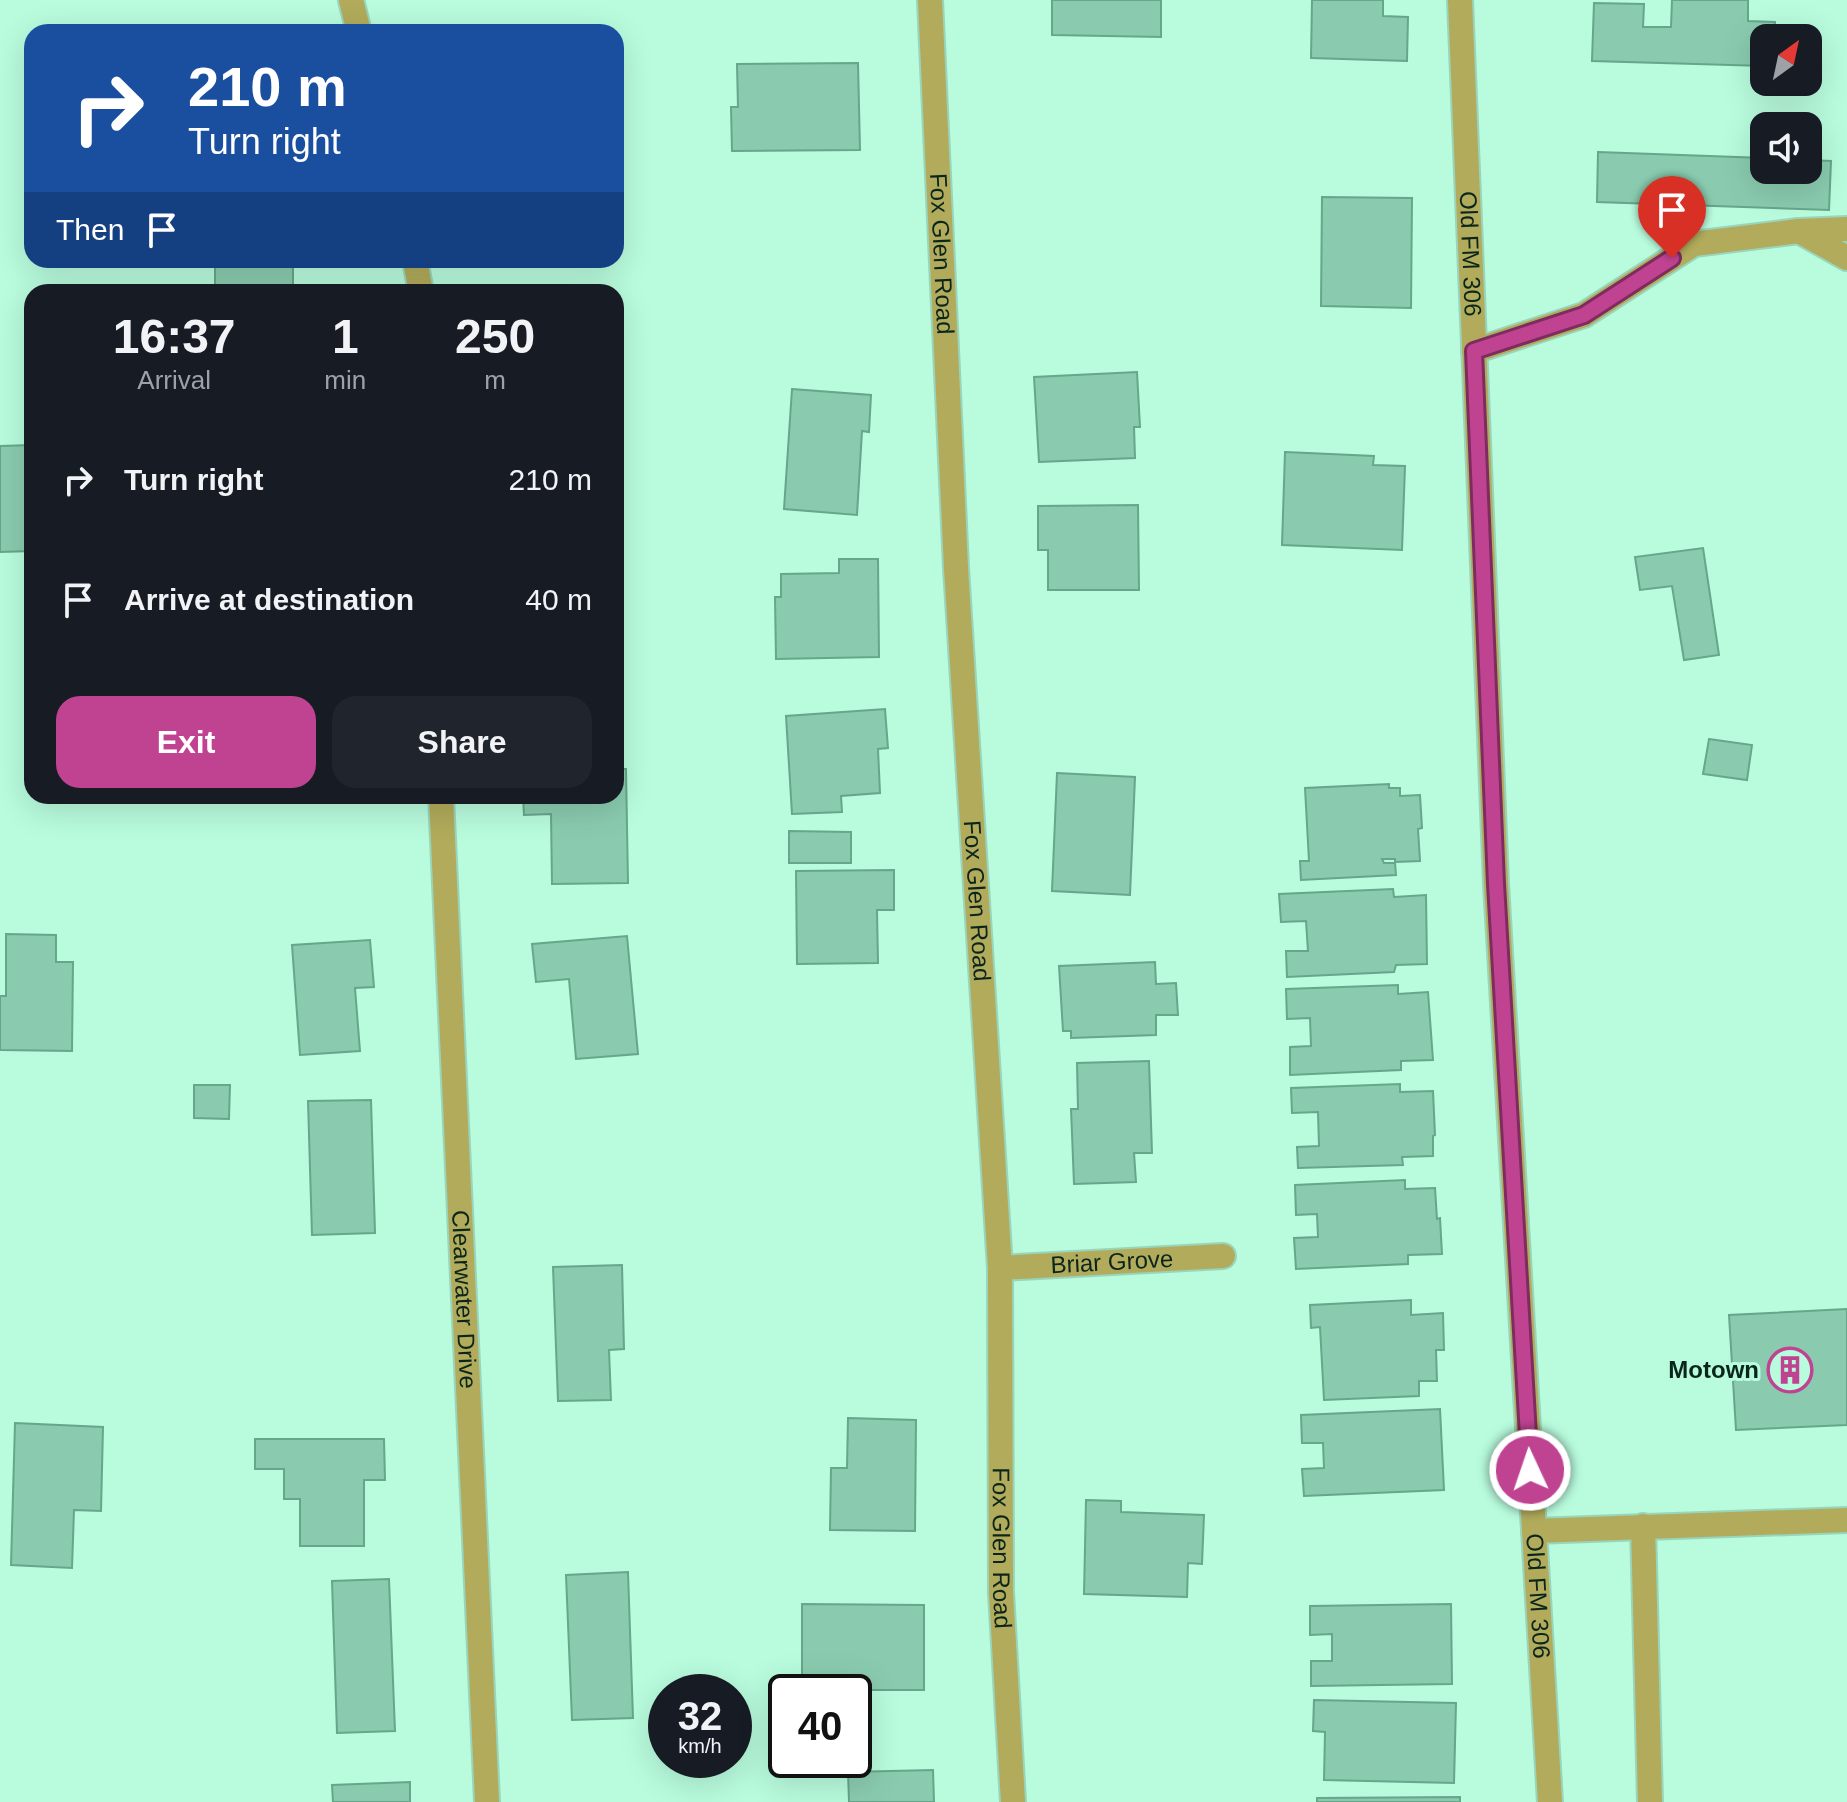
<!DOCTYPE html>
<style>
:root{--surface:#171b24;--page:#20242c;--text:#f1f3f6;--muted:#9ea1a6;--accent:#c04392}
body{margin:0;font-family:Helvetica,sans-serif;background:var(--page);color:var(--text);height:100vh;display:flex;flex-direction:column;font-size:30px;white-space:nowrap}
*{box-sizing:border-box;margin:0}
p{font-size:26px;color:var(--muted)}
.icon{flex:none;width:44px;height:44px;fill:none;stroke:currentColor;stroke-width:2;stroke-linecap:round;stroke-linejoin:round}
.map{position:relative;flex:1;overflow:hidden}
.sheet{position:absolute;left:24px;top:284px;width:600px;height:520px;display:flex;flex-direction:column;background:var(--surface);border-radius:24px;box-shadow:0 8px 32px #0002}
.sheet>*{flex:none}
.guide{position:absolute;left:24px;top:24px;width:600px;height:244px;border-radius:24px;box-shadow:0 8px 32px #0002;background:#1a4fa0;color:#fff;overflow:hidden}
.needle{width:52px;rotate:33deg}
.tools{position:absolute;left:1750px;top:24px;display:grid;gap:16px}
.tools a{display:grid;place-items:center;width:72px;height:72px;border-radius:16px;background:var(--surface);box-shadow:0 8px 32px #0002;font-size:40px}
.speed{position:absolute;left:648px;top:1674px;display:flex;gap:16px;font-size:40px;font-weight:700;text-align:center}
.speed>*{display:grid;place-content:center;width:104px;height:104px;border-radius:50%;background:var(--surface);box-shadow:0 8px 32px #0002;line-height:1}
.speed small{font-size:20px;font-weight:400}
.speed .limit{border:4px solid #111;border-radius:12px;background:#fff;color:#111}
.pin{position:absolute;display:grid;place-items:center;width:68px;height:68px;color:#fff;margin:-82px -34px;border-radius:50% 50% 50% 0;rotate:-45deg;box-shadow:0 0 8px #0007}
.pin .icon{rotate:45deg}
.me{position:absolute;width:88px;margin:-44px;rotate:357deg;stroke-linejoin:round;filter:drop-shadow(0 0 6px #0008)}
.turn{display:flex;align-items:center;gap:28px;height:168px;padding:0 32px;font-size:36px}
.turn .icon{width:104px;height:104px;stroke-width:2.5}
.turn b{display:block;font-size:56px;line-height:68px}
.then{display:flex;align-items:center;height:76px;padding:0 32px;background:#0003;gap:16px;font-size:30px}
.eta{display:flex;justify-content:space-evenly;align-items:center;height:136px;text-align:center}
.eta b{font-size:48px;font-weight:700;line-height:56px}
.action{display:flex;gap:16px;margin-top:auto;padding:16px 32px}
.action a{flex:1;height:92px;border-radius:24px;background:var(--accent);color:#fff;font-size:32px;font-weight:700;line-height:92px;text-align:center}
.action a+a{background:var(--page);color:var(--text)}
ul{padding:0;list-style:none}
li{display:flex;align-items:center;gap:24px;height:120px;padding:0 32px}
li div{flex:1}
li b{display:block;font-size:30px}
li em{font-style:normal}
.map>svg:first-child{display:block}
.building{fill:#8acbaf;stroke:#66a68b;stroke-width:2}
.lines{fill:none;stroke-linecap:round;stroke-linejoin:round}
.minor-casing{stroke:#99d5ba;stroke-width:28}
.minor{stroke:#b1ab5b;stroke-width:24}
.route-casing{stroke:#7d2c5f;stroke-width:20}
.route{stroke:#c04392;stroke-width:14}
.labels{text-anchor:middle;stroke-width:6;stroke-linejoin:round;paint-order:stroke}
.street-label{font-size:24px;fill:#0a261b;stroke:#b8fbdd}
.poi-label{font-size:24px;font-weight:bold;fill:#0a261b;stroke:#b8fbdd;text-anchor:end}
</style>
<div class="map">
<svg width="1847" height="1802" viewBox="0 0 1847 1802">
<rect width="100%" height="100%" fill="#b8fbdd"/>
<path class="building" d="M1052 0H1161V37L1052 35Z
M1312 0H1383V16L1408 17 1407 61 1311 58Z
M1672 0H1748V21L1775 22 1774 38H1764V66L1592 61 1594 3 1644 4 1643 27H1671Z
M858 63 860 150 732 151 731 107H738L737 64Z
M1598 152 1764 158V170H1808V160L1831 161 1829 210 1597 202Z
M1322 197 1412 198 1411 308 1321 306Z
M215 260H293V288H333V292H215Z
M1137 372 1140 427H1134L1135 458 1039 462 1034 377Z
M792 389 871 395 869 432 862 431 857 515 784 509Z
M32 445V551L0 552V446Z
M1285 452 1374 456 1373 465 1405 466 1402 550 1282 545Z
M1138 505 1139 590H1048V550H1038V506Z
M1703 548 1719 655 1684 660 1672 586 1640 590 1635 557Z
M839 559H878L879 657 776 659 775 597H781V574L839 573Z
M885 709 888 748 878 749 880 793 841 796 842 812 792 814 786 716Z
M1709 739 1752 745 1747 780 1703 774Z
M616 769H626L628 883 552 884 551 814 524 815 523 796H616Z
M1057 773 1135 777 1130 895 1052 891Z
M1389 784V788H1400V796L1420 795 1422 828 1418 829 1420 861 1395 862V859H1382L1384 863H1395L1396 875 1301 880 1300 861H1309L1305 788Z
M789 831 851 832V863H789Z
M894 870V910H877L878 963 797 964 796 871Z
M1393 889 1394 897 1426 895 1427 964 1396 965 1394 972 1287 977 1286 951H1308L1306 921 1281 922 1279 894Z
M6 934 56 935V962H73L72 1051 0 1050V996H6Z
M627 936 638 1054 576 1059 569 979 536 982 532 944Z
M370 940 374 987 355 988 360 1051 300 1055 292 945Z
M1155 962 1156 984 1176 983 1178 1015H1156V1035L1071 1038V1031H1063L1059 966Z
M1398 985V994L1428 992 1433 1060 1401 1061V1070L1290 1075V1047L1311 1046 1310 1018 1287 1019 1286 989Z
M1149 1061 1152 1153H1134L1136 1182 1074 1184 1071 1109H1078L1077 1063Z
M1400 1084V1092L1433 1091 1435 1135 1433 1136V1156L1402 1157 1403 1165 1298 1168 1297 1147 1319 1146 1318 1112 1292 1113 1291 1088Z
M194 1085H230L229 1119 194 1118Z
M371 1100 375 1233 312 1235 308 1101Z
M1405 1180V1189L1435 1188 1437 1219 1440 1218 1442 1254 1408 1255V1264L1296 1269 1294 1238 1318 1237 1317 1214 1296 1215 1295 1185Z
M622 1265 624 1349 609 1350 611 1400 558 1401 553 1267Z
M1411 1300V1315L1443 1313 1444 1350H1436L1437 1381H1419V1396L1324 1400 1320 1327 1311 1328 1310 1305Z
M1847 1309V1425L1736 1430 1729 1315Z
M1440 1409 1444 1490 1304 1496 1302 1469 1324 1468 1323 1443H1302L1301 1415Z
M848 1418 916 1420 915 1531 830 1530 831 1468H847Z
M15 1423 103 1427 101 1511 74 1510 72 1568 11 1565Z
M255 1439H384L385 1480H364V1546H300V1499H284V1469H255Z
M1086 1500 1121 1501V1512L1204 1515 1202 1564 1188 1563 1187 1597 1084 1594Z
M628 1572 633 1718 572 1720 566 1575Z
M389 1579 395 1731 337 1733 332 1581Z
M802 1604 924 1605V1690H802Z
M1451 1604 1452 1684 1311 1686V1661H1332V1634L1310 1635V1606Z
M1314 1700 1456 1703 1454 1783 1324 1780 1325 1732 1313 1731Z
M933 1770 934 1802H849L848 1772Z
M410 1782V1802H333L332 1785Z
M1460 1797V1802H1317V1798Z"/>
<g class="lines">
<g class="minor-casing">
<g id="minor">
<path d="M351 0 359 32"/>
<path id="s1" d="M930 0 956 568 1000 1268 1001 1592 1013 1802"/>
<path id="s2" d="M1460 0 1496 884 1550 1802"/>
<path d="M1799 231 1847 258"/>
<path d="M415 260 421 292"/>
<path d="M1474 351 1584 315 1694 244 1799 231 1847 229"/>
<path id="s3" d="M441 796 487 1802"/>
<path id="s4" d="M1000 1268 1223 1256"/>
<path d="M1643 1526 1650 1802"/>
<path d="M1534 1531 1847 1520"/>
</g>
</g>
<use href="#minor" class="minor"/>
</g>
<g class="lines">
<g class="route-casing">
<path id="route" d="M1530 1470 1496 884 1474 351 1584 315 1672 258"/>
</g>
<use href="#route" class="route"/>
</g>
<defs>
<g id="building-ring" transform="scale(2.3)"><circle r="9.5" fill="#b8fbdd" stroke="#c04392" stroke-width="1.5"/><path d="M-4-6H4V6H1V3H-1V6H-4ZM-2.5-4.3h1.7v1.8h-1.7ZM.8-4.3h1.7v1.8H.8ZM-2.5-1h1.7V.8h-1.7ZM.8-1h1.7V.8H.8Z" fill="#c04392"/></g>
</defs>
<g fill-rule="evenodd">
<use href="#building-ring" x="1790" y="1370"/>
</g>
<g class="labels">
<g class="street-label">
<text dy="8" stroke="none"><textPath href="#s1" startOffset="254">Fox Glen Road</textPath></text>
<text dy="8" stroke="none"><textPath href="#s2" startOffset="254">Old FM 306</textPath></text>
<text dy="8" stroke="none"><textPath href="#s1" startOffset="902">Fox Glen Road</textPath></text>
<text dy="8" stroke="none"><textPath href="#s4" startOffset="112">Briar Grove</textPath></text>
<text dy="8" stroke="none"><textPath href="#s3" startOffset="504">Clearwater Drive</textPath></text>
<text dy="8" stroke="none"><textPath href="#s1" startOffset="1550">Fox Glen Road</textPath></text>
<text dy="8" stroke="none"><textPath href="#s2" startOffset="1598">Old FM 306</textPath></text>
</g>
<g class="poi-label">
<text x="1759" y="1378">Motown</text>
</g>
</g>
</svg>
<div class="tools">
<a><svg class="needle" viewBox="-14 -14 28 28"><path d="M0-13l5 13h-10z" fill="#e53935"/><path d="M0 13l5-13h-10z" fill="#9ea1a6"/></svg></a>
<a><svg class="icon" aria-label="sound" viewBox="0 0 24 24"><path d="M4 9h4l5-4v14l-5-4H4zM17 9q2 3 0 6"/></svg></a>
</div>
<div class="speed"><div>32<small>km/h</small></div><div class="limit">40</div></div>
<div class="pin" style="left:1672px;top:258px;background:#d93025"><svg class="icon" aria-label="arrive" viewBox="0 0 24 24"><path d="M6 21V4h12l-3 4 3 4H6"/></svg></div>
<svg class="me" style="left:1530px;top:1470px" viewBox="-20 -20 40 40"><circle r="17" fill="#c04392" stroke="#fff" stroke-width="3"/><path d="M0-11L8 9 0 5-8 9z" fill="#fff"/></svg>
<div class="guide">
<div class="turn"><svg class="icon" aria-label="right" viewBox="0 0 24 24"><path d="M7 20v-9h11M14 6l5 5-5 5"/></svg><div><b>210 m</b>Turn right</div></div>
<div class="then">Then<svg class="icon" aria-label="arrive" viewBox="0 0 24 24"><path d="M6 21V4h12l-3 4 3 4H6"/></svg></div>
</div>
<section class="sheet">
<div class="eta">
<div><b>16:37</b><p>Arrival</p></div>
<div><b>1</b><p>min</p></div>
<div><b>250</b><p>m</p></div>
</div>
<ul>
<li><svg class="icon" aria-label="right" viewBox="0 0 24 24"><path d="M7 20v-9h11M14 6l5 5-5 5"/></svg><div><b>Turn right</b></div><em>210 m</em></li>
<li><svg class="icon" aria-label="arrive" viewBox="0 0 24 24"><path d="M6 21V4h12l-3 4 3 4H6"/></svg><div><b>Arrive at destination</b></div><em>40 m</em></li>
</ul>
<div class="action"><a>Exit</a><a>Share</a></div>
</section>
</div>
